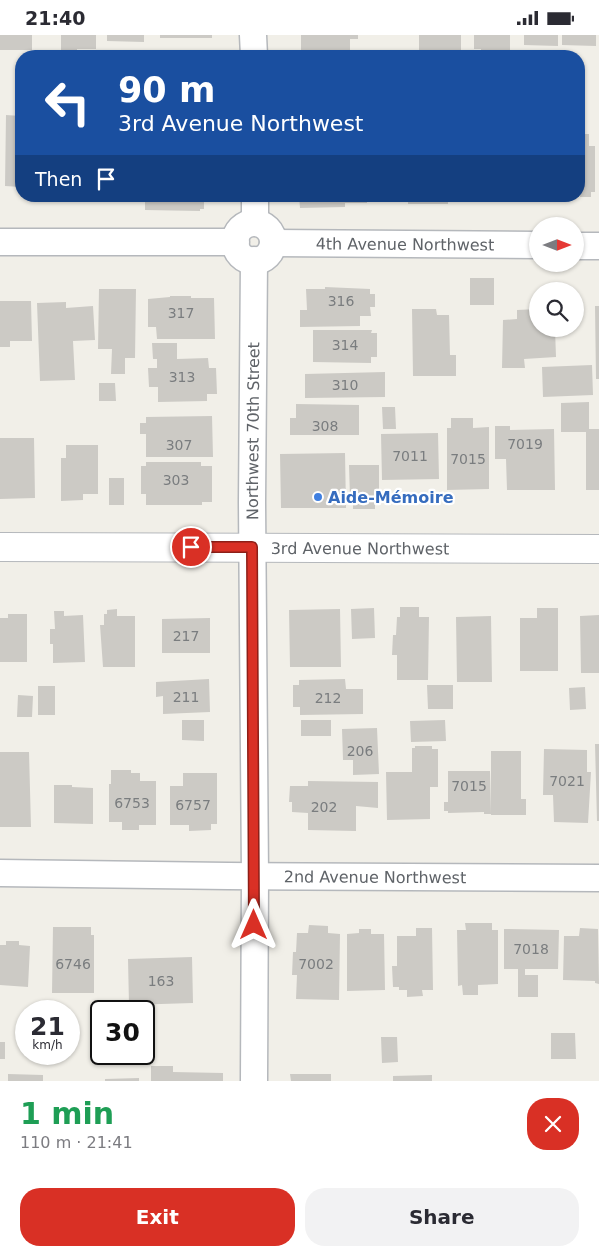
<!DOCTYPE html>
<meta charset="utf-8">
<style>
:root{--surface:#fff;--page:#f2f2f3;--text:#2b2b33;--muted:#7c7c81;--accent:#d93025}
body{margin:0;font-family:"DejaVu Sans",sans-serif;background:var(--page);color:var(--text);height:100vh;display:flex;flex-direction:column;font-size:19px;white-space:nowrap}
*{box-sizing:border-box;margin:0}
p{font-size:16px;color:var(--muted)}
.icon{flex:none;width:28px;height:28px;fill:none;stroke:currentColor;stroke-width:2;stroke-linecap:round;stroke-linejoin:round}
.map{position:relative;height:1046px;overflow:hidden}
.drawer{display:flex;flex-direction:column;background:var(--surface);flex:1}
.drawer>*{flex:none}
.top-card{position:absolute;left:15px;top:15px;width:570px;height:152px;border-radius:20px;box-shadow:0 1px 4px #0004;background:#1a4fa0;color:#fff;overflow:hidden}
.needle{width:32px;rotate:90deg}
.buttons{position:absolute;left:529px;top:182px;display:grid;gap:10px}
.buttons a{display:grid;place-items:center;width:55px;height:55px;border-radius:50%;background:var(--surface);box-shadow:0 1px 4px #0004;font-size:25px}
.speed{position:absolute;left:15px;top:965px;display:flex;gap:10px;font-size:25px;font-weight:700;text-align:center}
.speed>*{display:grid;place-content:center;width:65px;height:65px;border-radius:50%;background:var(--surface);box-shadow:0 1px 4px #0004;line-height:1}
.speed small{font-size:12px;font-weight:400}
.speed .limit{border:2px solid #111;border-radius:8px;background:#fff;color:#111}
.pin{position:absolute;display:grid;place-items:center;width:42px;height:42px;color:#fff;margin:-21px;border:2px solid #fff;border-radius:50%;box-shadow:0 1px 5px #0007}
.me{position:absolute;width:55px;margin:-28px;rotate:0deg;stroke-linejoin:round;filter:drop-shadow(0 0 4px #0008)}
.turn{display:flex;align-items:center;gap:18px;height:105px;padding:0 20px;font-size:22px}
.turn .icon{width:65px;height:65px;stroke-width:2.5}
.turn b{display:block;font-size:35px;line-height:42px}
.then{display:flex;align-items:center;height:48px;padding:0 20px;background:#0003;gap:10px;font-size:19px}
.round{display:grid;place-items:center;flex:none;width:52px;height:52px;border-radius:20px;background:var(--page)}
.head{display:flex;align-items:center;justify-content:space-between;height:85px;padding:0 20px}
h1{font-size:30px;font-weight:800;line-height:38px;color:#1e9e55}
.primary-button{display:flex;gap:10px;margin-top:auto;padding:10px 20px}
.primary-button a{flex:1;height:58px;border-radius:20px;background:var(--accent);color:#fff;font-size:20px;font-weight:800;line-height:58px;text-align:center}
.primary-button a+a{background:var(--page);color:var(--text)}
.status{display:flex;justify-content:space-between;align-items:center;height:35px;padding:0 25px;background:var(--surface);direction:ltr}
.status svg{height:14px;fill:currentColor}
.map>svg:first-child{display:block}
.building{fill:#cccac5}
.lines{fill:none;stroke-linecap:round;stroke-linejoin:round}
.minor-casing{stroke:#b5b8bc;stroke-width:29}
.tertiary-casing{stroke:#b5b8bc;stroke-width:30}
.minor{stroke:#fff;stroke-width:26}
.tertiary{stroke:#fff;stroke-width:28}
.route-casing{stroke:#8d1f18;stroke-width:12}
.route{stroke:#d93025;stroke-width:9}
.shop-dot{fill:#3f7fe0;stroke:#fff;stroke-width:2}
.labels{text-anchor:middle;stroke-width:4.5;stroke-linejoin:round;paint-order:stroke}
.number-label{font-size:14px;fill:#7a7d7f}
.street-label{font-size:16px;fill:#5f6368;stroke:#fff}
.shop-label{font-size:16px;font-weight:bold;fill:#366cbe;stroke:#fff;text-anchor:start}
</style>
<div class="status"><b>21:40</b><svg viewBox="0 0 49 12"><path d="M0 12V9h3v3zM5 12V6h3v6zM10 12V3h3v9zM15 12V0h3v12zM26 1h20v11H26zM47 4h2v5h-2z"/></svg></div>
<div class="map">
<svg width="599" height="1046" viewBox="0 0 599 1046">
<rect width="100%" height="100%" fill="#f1efe8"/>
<path class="building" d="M0 0H32V15H0Z
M61 0H96V14H77V21H65V15H61Z
M107 0H144V7L107 6Z
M160 0H212V3H160Z
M301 0H358V4H350V15H301Z
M419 0H461V21H419Z
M474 0H510V15H491V21H481V14H474Z
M524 0H558V11L524 10Z
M562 0H596V11L562 10Z
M300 19 344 20V21H300Z
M6 80 21 81V152L5 151Z
M579 99H589V111H595V157H591V162H580Z
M145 161H200V163H204V174H200V176L145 175Z
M299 161H367V168H345V172L300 173Z
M408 161H448V169H408Z
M470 243H494V270H470Z
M325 252 370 254V259H375V272H370L371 281H360V291L300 292V275H307L306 254H325Z
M99 254H136L135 323H125V339H111L112 314H98Z
M170 261H191V263H214L215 304H157L156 292H148V264L170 262Z
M0 266H31L32 306H10V312H0Z
M66 267V273L93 271 95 305 73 306 75 345 40 346 37 268Z
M595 271H599V344H596Z
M412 274H436L437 280H449L450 320H456V341H413Z
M538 274V294H555L556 322 524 324 525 333H502L503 285 517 284V275Z
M313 295H372L371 298H377V322H371V328L313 327Z
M152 308H177V324L208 323 209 333H216L217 359H207V366L158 367V352H149L148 333H157V324H153Z
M592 330 593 360 543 362 542 332Z
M385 337V362L305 363V339Z
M99 348H115L116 366H99Z
M589 367V394H599V455H586V397H561V368Z
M296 369 359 370V400H290V383H296Z
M382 372H395L396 394H383Z
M212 381 213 422H146V399H140V388H146V382Z
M451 383H473V393L489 392V454L447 455V393H451Z
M495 391H510V395L554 394 555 455H507L506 424H495Z
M438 398 439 444 382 445 381 399Z
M0 403H34L35 463 0 464Z
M66 410H98V459H83V465L61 466V423H66Z
M345 418 346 473H281L280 419Z
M146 427H201V431H212V467H202V470H146V459H141V431H146Z
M349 430H379V461H375V474H353V462H350Z
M109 443H124V470H109Z
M400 572H419V582H429L428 645H397V620H392L393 600H396L397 582H400Z
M374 573 375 603 352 604 351 574Z
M537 573H558V636H520V583H537Z
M117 574V581H135V632H103L100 590H104V579H107V575Z
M340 574 341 632H290L289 575Z
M54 576H64V581L83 580 85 627 53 628V609H50V594H55Z
M8 579H27V627H0V583H8Z
M599 580V638H581L580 581Z
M491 581 492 647H457L456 582Z
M210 583V618H162V584Z
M209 644 210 677 163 679V661L156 662V647Z
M345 644 346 654H363V679L300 680V672H293V650H299V645Z
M427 650H453V674H428Z
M38 651H55V680H38Z
M585 652 586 674 570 675 569 653Z
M18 660 33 661 32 682H17Z
M182 685H204V706L182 705Z
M301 685H331V701H301Z
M445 685 446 706 411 707 410 686Z
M377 693 379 739 353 740V725H343L342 694Z
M595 709H599V786H597Z
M415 711H432V714H438V752H430V784L387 785 386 737H412V713H415Z
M544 714 587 715V737H591L588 788 554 787 553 760H543Z
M491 716H521V764H526V780H491Z
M0 717H29L31 792H0Z
M111 735H131V738H140V746H156V790H139V795H122V787H109V749H111Z
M448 736H490L491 779H484V777L448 778V776H444V767H448Z
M183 738H217V789H211V795L189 796V790H170V751H183Z
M308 746 378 747V773L356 771V796L308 795V778L292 777V767H289L290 751H308Z
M54 750H72V752L93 753V789L54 788Z
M465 888H492V895H498V949L478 950V960H463L462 950 458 951 457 895H466Z
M309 890 328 891V898L340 899 339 965 296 964 297 940H292L293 917H296L297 898H308Z
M53 892H91V900H94V958H52Z
M416 893H432L433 955H422L423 961 407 962V955H399V952H393L392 931H397V901H416Z
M580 893 598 894 599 949 595 948V946L563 945 564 901H579Z
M359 894H371V899H384L385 955 347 956V899L359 898Z
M504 894 559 895 558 934H525V940H538V962H518V934H504Z
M6 906H19V910L30 911 28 952 0 950V910H6Z
M192 922 193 968 129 970 128 924Z
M551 998H575L576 1024H551Z
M381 1002H397L398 1027 382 1028Z
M0 1007H5V1024H0Z
M151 1031H173V1037L223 1038V1046H151Z
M8 1039 43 1040V1046H8Z
M290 1039H331V1046H291Z
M432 1040V1046H393V1041Z
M139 1043V1046H105V1044Z"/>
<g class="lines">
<g class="minor-casing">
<g id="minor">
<path d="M253 0 254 21"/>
<path d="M255 161V187"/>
<circle cx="254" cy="207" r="19"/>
<path d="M0 207H236"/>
<path id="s1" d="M273 208 538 210"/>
<path d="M575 211H599"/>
<path id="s2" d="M0 838 228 841 599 843"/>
<path id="s3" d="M254 1046 255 841 252 467 254 225"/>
</g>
</g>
<g class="tertiary-casing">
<g id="tertiary">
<path id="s4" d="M0 512 599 514"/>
</g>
</g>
<use href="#minor" class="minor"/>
<use href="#tertiary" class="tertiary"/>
</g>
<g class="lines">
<g class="route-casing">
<path id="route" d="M191 512H252L254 890"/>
</g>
<use href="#route" class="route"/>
</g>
<circle class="shop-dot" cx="318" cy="462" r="5"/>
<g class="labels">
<g class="number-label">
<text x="341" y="271">316</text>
<text x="181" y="283">317</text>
<text x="345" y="315">314</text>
<text x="182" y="347">313</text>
<text x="345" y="355">310</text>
<text x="325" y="396">308</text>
<text x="525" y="414">7019</text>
<text x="179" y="415">307</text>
<text x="410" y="426">7011</text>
<text x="468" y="429">7015</text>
<text x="176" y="450">303</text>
<text x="186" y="606">217</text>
<text x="186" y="667">211</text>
<text x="328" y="668">212</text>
<text x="360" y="721">206</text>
<text x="567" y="751">7021</text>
<text x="469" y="756">7015</text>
<text x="132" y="773">6753</text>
<text x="193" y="775">6757</text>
<text x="324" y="777">202</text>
<text x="531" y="919">7018</text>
<text x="73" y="934">6746</text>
<text x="316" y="934">7002</text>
<text x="161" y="951">163</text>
</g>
<g class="street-label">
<text dy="6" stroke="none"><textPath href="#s1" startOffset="132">4th Avenue Northwest</textPath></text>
<text dy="6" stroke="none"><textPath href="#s3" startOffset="650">Northwest 70th Street</textPath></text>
<text dy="6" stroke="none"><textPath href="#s4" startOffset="360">3rd Avenue Northwest</textPath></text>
<text dy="6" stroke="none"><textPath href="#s2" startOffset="375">2nd Avenue Northwest</textPath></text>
</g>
<g class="shop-label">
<text x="328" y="468">Aide-Mémoire</text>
</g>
</g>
</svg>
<div class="buttons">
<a><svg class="needle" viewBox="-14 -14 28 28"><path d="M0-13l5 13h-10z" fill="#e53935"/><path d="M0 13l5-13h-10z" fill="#7c7c81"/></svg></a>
<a><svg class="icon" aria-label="search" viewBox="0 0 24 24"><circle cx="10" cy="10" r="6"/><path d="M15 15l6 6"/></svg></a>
</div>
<div class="speed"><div>21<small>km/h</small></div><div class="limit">30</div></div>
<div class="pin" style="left:191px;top:512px;background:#d93025"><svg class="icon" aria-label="arrive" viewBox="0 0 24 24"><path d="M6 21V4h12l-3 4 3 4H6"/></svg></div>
<svg class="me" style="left:254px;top:890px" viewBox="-20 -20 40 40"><path d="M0-17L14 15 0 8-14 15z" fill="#d93025" stroke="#fff" stroke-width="4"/></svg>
<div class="top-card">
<div class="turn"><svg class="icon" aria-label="left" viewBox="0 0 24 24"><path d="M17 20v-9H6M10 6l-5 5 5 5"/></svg><div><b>90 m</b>3rd Avenue Northwest</div></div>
<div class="then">Then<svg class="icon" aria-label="arrive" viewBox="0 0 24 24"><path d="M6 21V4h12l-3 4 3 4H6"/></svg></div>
</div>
</div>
<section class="drawer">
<div class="head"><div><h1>1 min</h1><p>110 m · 21:41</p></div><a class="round" style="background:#d93025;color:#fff"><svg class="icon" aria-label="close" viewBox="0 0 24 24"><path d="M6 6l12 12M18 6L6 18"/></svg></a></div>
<div class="primary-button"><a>Exit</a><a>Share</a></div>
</section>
